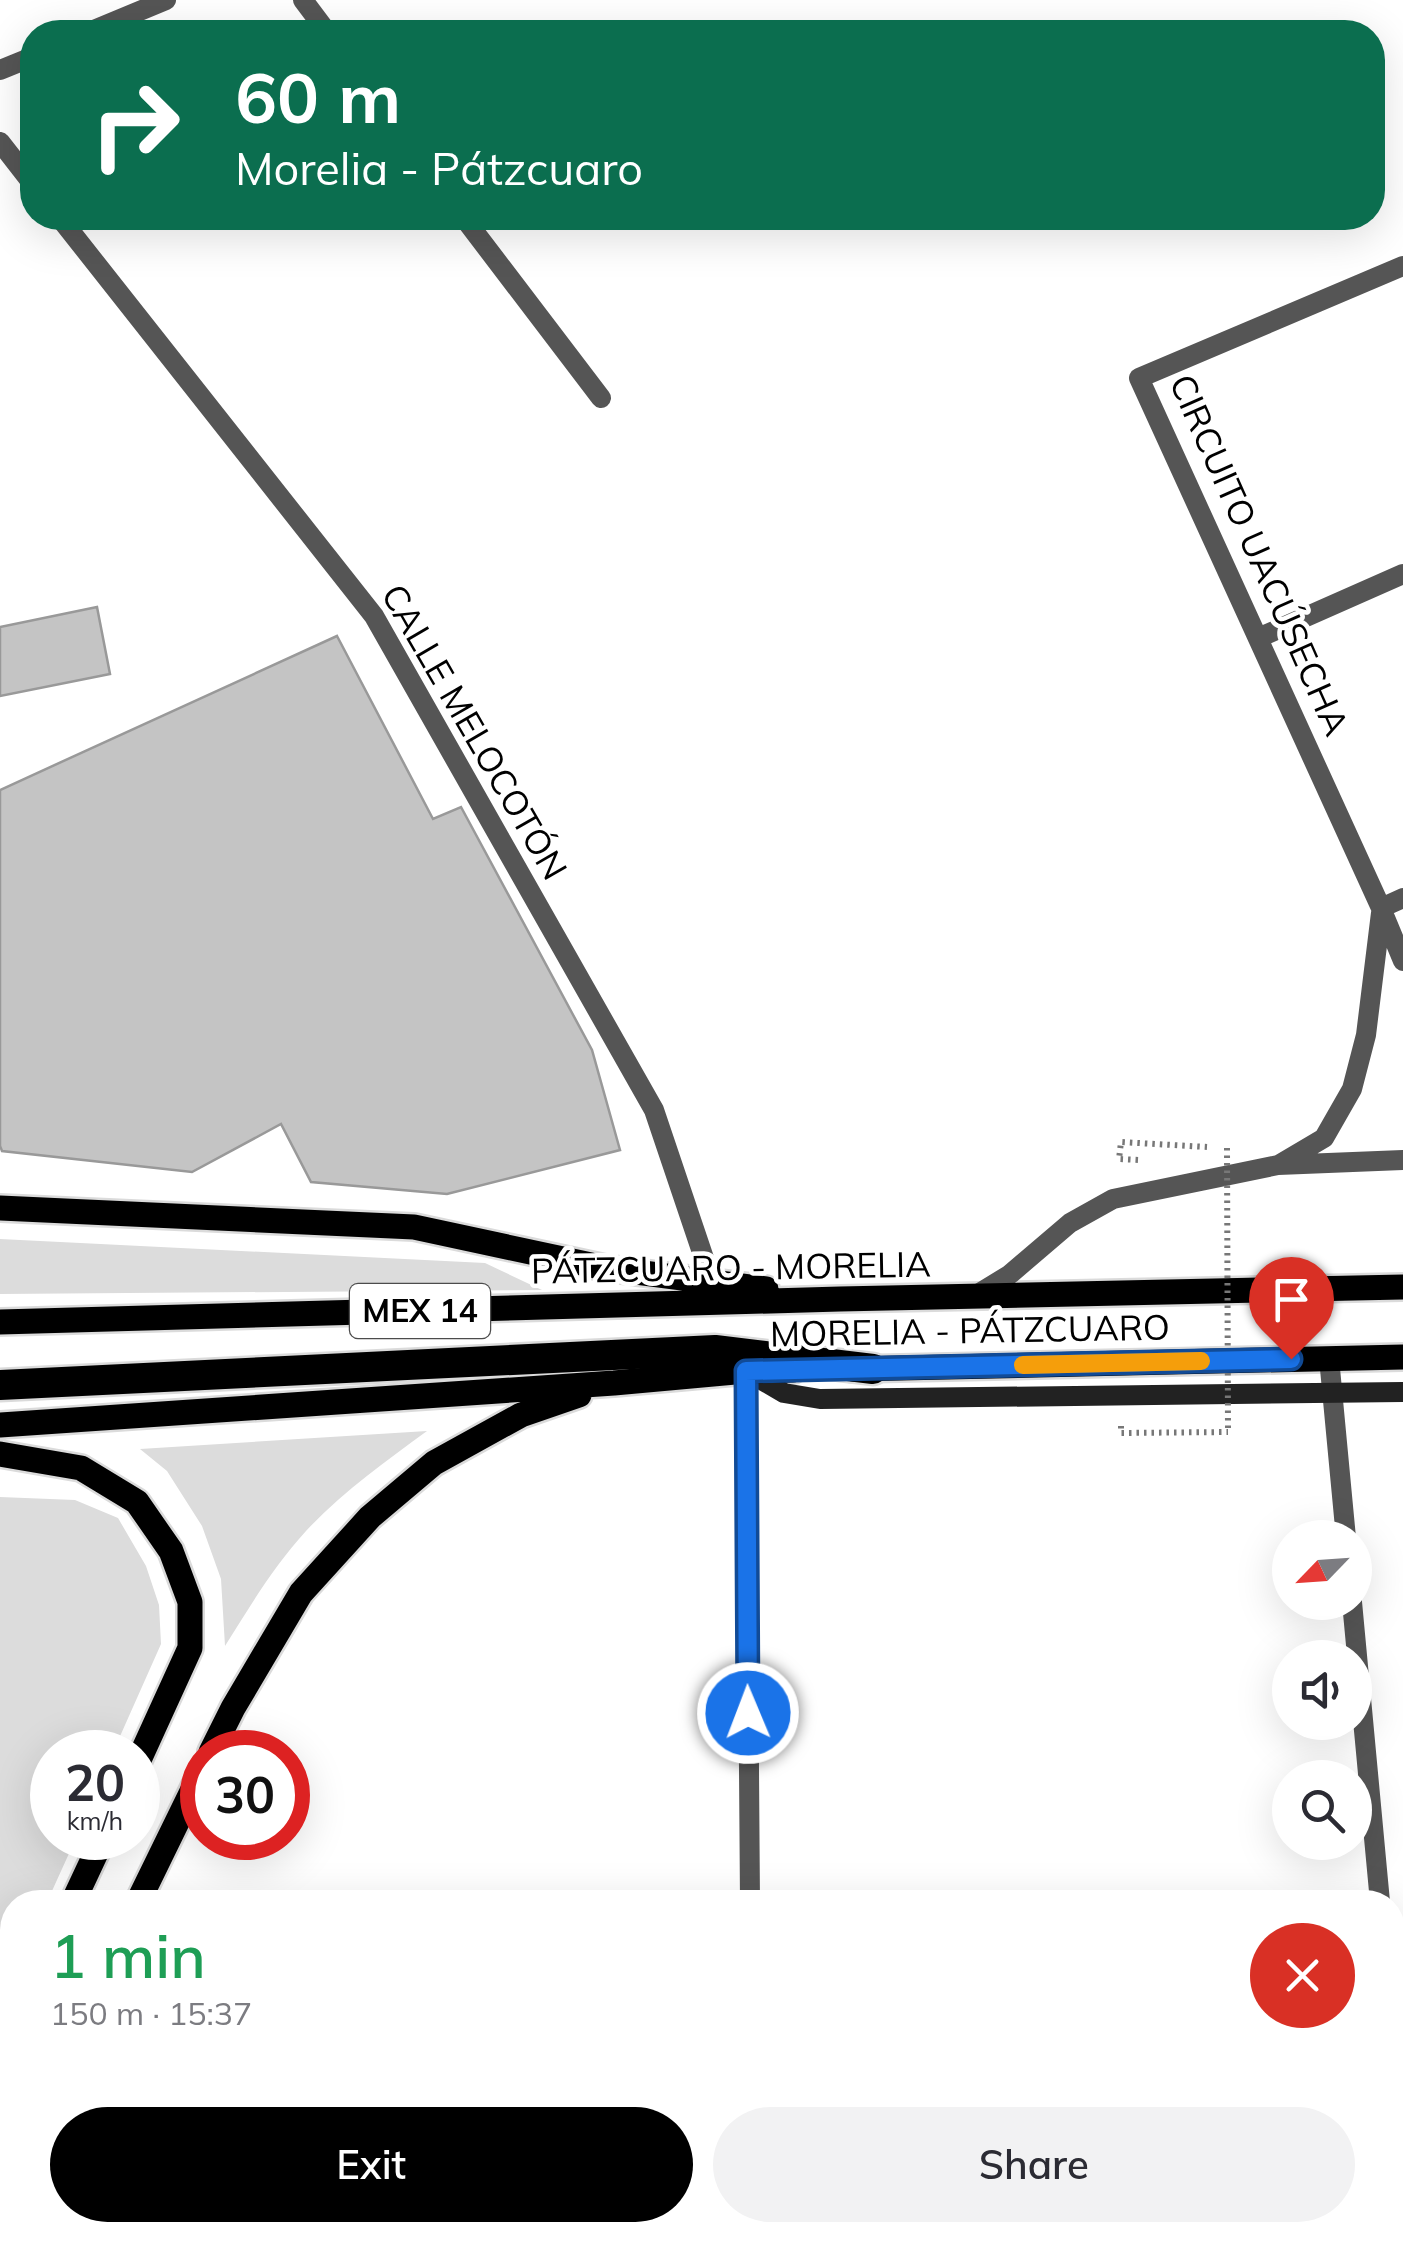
<!DOCTYPE html>
<meta charset="utf-8">
<style>
:root{--surface:#fff;--page:#f2f2f3;--text:#2b2b33;--muted:#7c7c81;--accent:#000}
body{margin:0;font-family:Mulish,sans-serif;background:var(--page);color:var(--text);height:100vh;display:flex;flex-direction:column;font-size:38px;white-space:nowrap}
*{box-sizing:border-box;margin:0}
p{font-size:32px;color:var(--muted)}
.icon{flex:none;width:55px;height:55px;fill:none;stroke:currentColor;stroke-width:2;stroke-linecap:round;stroke-linejoin:round}
.map{position:relative;flex:1;overflow:hidden}
.panel{position:absolute;left:0px;top:1890px;width:1405px;height:352px;display:flex;flex-direction:column;background:var(--surface);border-radius:40px 40px 0 0;box-shadow:0 10px 40px #0002}
.panel>*{flex:none}
.guide{position:absolute;left:20px;top:20px;width:1365px;height:210px;border-radius:40px;box-shadow:0 10px 40px #0002;background:#0b6e4f;color:#fff;overflow:hidden}
.needle{width:65px;rotate:245deg}
.fabs{position:absolute;left:1272px;top:1520px;display:grid;gap:20px}
.fabs a{display:grid;place-items:center;width:100px;height:100px;border-radius:50%;background:var(--surface);box-shadow:0 10px 40px #0002;font-size:50px}
.speed{position:absolute;left:30px;top:1730px;display:flex;gap:20px;font-size:50px;font-weight:700;text-align:center}
.speed>*{display:grid;place-content:center;width:130px;height:130px;border-radius:50%;background:var(--surface);box-shadow:0 10px 40px #0002;line-height:1}
.speed small{font-size:25px;font-weight:400}
.speed .limit{border:15px solid #d22;background:#fff;color:#111}
.pin{position:absolute;display:grid;place-items:center;width:85px;height:85px;color:#fff;margin:-102px -42px;border-radius:50% 50% 50% 0;rotate:-45deg;box-shadow:0 0 10px #0007}
.pin .icon{rotate:45deg}
.me{position:absolute;width:110px;margin:-55px;rotate:359deg;stroke-linejoin:round;filter:drop-shadow(0 0 8px #0008)}
.turn{display:flex;align-items:center;gap:35px;height:210px;padding:0 50px;font-size:45px}
.turn .icon{width:130px;height:130px;stroke-width:2.5}
.turn b{display:block;font-size:70px;line-height:85px}
.round{display:grid;place-items:center;flex:none;width:105px;height:105px;border-radius:52px;background:var(--page)}
.head{display:flex;align-items:center;justify-content:space-between;height:170px;padding:0 50px}
h1{font-size:60px;font-weight:600;line-height:75px;color:#1e9e55}
.action{display:flex;gap:20px;margin-top:auto;padding:20px 50px}
.action a{flex:1;height:115px;border-radius:60px;background:var(--accent);color:#fff;font-size:40px;font-weight:600;line-height:115px;text-align:center}
.action a+a{background:var(--page);color:var(--text)}
.map>svg:first-child{display:block}
.green{fill:#dcdcdc}
.building{fill:#c4c4c4;stroke:#999;stroke-width:2.5}
.lines{fill:none;stroke-linecap:round;stroke-linejoin:round}
.primary-casing{stroke:#dbdbdb;stroke-width:30}
.highway-casing{stroke:#dbdbdb;stroke-width:35}
.path{stroke:#777;stroke-width:6;stroke-dasharray:2.5 5;stroke-linecap:butt}
.street{stroke:#555;stroke-width:20}
.secondary{stroke:#222;stroke-width:20}
.primary{stroke:#000;stroke-width:25}
.highway{stroke:#000;stroke-width:30}
.path-bridge{stroke:#777;stroke-width:6;stroke-dasharray:2.5 5;stroke-linecap:butt}
.route-casing{stroke:#114b97;stroke-width:25}
.route{stroke:#1a73e8;stroke-width:18}
.slow{stroke:#f59e0b;stroke-width:18}
.labels{text-anchor:middle;stroke-width:9;stroke-linejoin:round;paint-order:stroke}
.shield{fill:#fff;stroke:#4c4c4c;stroke-width:2.5}
.shield-label{font-size:32px;font-weight:bold;fill:#000}
.street-label{font-size:35px;fill:#000;stroke:#fff}
</style>
<div class="map">
<svg width="1403" height="2242" viewBox="0 0 1403 2242">
<rect width="100%" height="100%" fill="#fff"/>
<path class="green" d="M0 1239 485 1263 542 1290 0 1294Z
M427 1431C385 1462 342 1492 306 1531 274 1566 250 1606 225 1646L221 1579 202 1526 167 1471 140 1449Z
M0 1497 75 1500 118 1518 146 1566 159 1605 161 1644 113 1752H52V1838H76L47 1902H12V1982L0 2000Z"/>
<path class="building" d="M97 607 110 674 0 696V627Z
M337 636 433 819 461 807 592 1050 620 1150 447 1194 311 1182 281 1124 192 1172 2 1151 0 1146V790Z"/>
<g class="lines">
<g class="primary-casing">
<path id="primary" d="M0 1208 414 1227 605 1268 766 1289
M0 1322 840 1299 1403 1287
M853 1369 1403 1357
M0 1425 614 1383 746 1371 793 1370
M0 1454 81 1468 137 1502 171 1551 190 1602V1648L138 1762
M211 1752 233 1708 301 1593 370 1517 434 1463 521 1415 579 1395
M73 1902 103 1838
M138 1902 202 1771
M0 2037 12 2021
M17 2242V2230"/>
</g>
<g class="highway-casing">
<path id="highway" d="M0 1385 715 1350 873 1369"/>
</g>
<path class="path" d="M1138 1160 1119 1159 1121 1142 1207 1147
M1121 1426V1433L1228 1432"/>
<path class="street" d="M303 0 327 32
M89 32 166 0
M0 70 32 57
M0 142 32 183
M60 218 374 616 654 1110 712 1282
M464 218 601 398
M1403 266 1139 378 1381 908 1403 961
M1258 638 1403 574
M1381 908 1403 898
M1280 1164 1324 1138 1352 1089 1366 1035 1381 913
M973 1297 1009 1275 1070 1223 1113 1199 1278 1165 1403 1160
M1329 1358 1346 1538
M746 1371 750 1902
M1352 1602 1380 1902
M1392 1948H1403
M752 2230V2242
M968 2230V2242"/>
<path class="secondary" d="M746 1371 784 1393 820 1399 1403 1392"/>
<use href="#primary" class="primary"/>
<use href="#highway" class="highway"/>
<path class="path-bridge" d="M1227 1148 1228 1432"/>
</g>
<g class="lines">
<g class="route-casing">
<path id="route" d="M748 1713 746 1371 1291 1359"/>
</g>
<use href="#route" class="route"/>
<path class="slow" d="M1023 1365 1201 1361"/>
</g>
<g class="labels">
<rect class="shield" x="350" y="1284" width="140" height="54" rx="8"/>
<g class="shield-label">
<text x="420" y="1322">MEX 14</text>
</g>
<g class="street-label">
<text transform="translate(1259 555) rotate(66)" y="12">CIRCUITO UACÚSECHA</text>
<text transform="translate(474 732) rotate(60)" y="12">CALLE MELOCOTÓN</text>
<text transform="translate(731 1268) rotate(-1)" y="12">PÁTZCUARO - MORELIA</text>
<text transform="translate(970 1331) rotate(-1)" y="12">MORELIA - PÁTZCUARO</text>
</g>
</g>
</svg>
<div class="fabs">
<a><svg class="needle" viewBox="-14 -14 28 28"><path d="M0-13l5 13h-10z" fill="#e53935"/><path d="M0 13l5-13h-10z" fill="#7c7c81"/></svg></a>
<a><svg class="icon" aria-label="sound" viewBox="0 0 24 24"><path d="M4 9h4l5-4v14l-5-4H4zM17 9q2 3 0 6"/></svg></a>
<a><svg class="icon" aria-label="search" viewBox="0 0 24 24"><circle cx="10" cy="10" r="6"/><path d="M15 15l6 6"/></svg></a>
</div>
<div class="speed"><div>20<small>km/h</small></div><div class="limit">30</div></div>
<div class="pin" style="left:1291px;top:1359px;background:#d93025"><svg class="icon" aria-label="arrive" viewBox="0 0 24 24"><path d="M6 21V4h12l-3 4 3 4H6"/></svg></div>
<svg class="me" style="left:748px;top:1713px" viewBox="-20 -20 40 40"><circle r="17" fill="#1a73e8" stroke="#fff" stroke-width="3"/><path d="M0-11L8 9 0 5-8 9z" fill="#fff"/></svg>
<div class="guide">
<div class="turn"><svg class="icon" aria-label="right" viewBox="0 0 24 24"><path d="M7 20v-9h11M14 6l5 5-5 5"/></svg><div><b>60 m</b>Morelia - Pátzcuaro</div></div>
</div>
<section class="panel">
<div class="head"><div><h1>1 min</h1><p>150 m · 15:37</p></div><a class="round" style="background:#d93025;color:#fff"><svg class="icon" aria-label="close" viewBox="0 0 24 24"><path d="M6 6l12 12M18 6L6 18"/></svg></a></div>
<div class="action"><a>Exit</a><a>Share</a></div>
</section>
</div>
